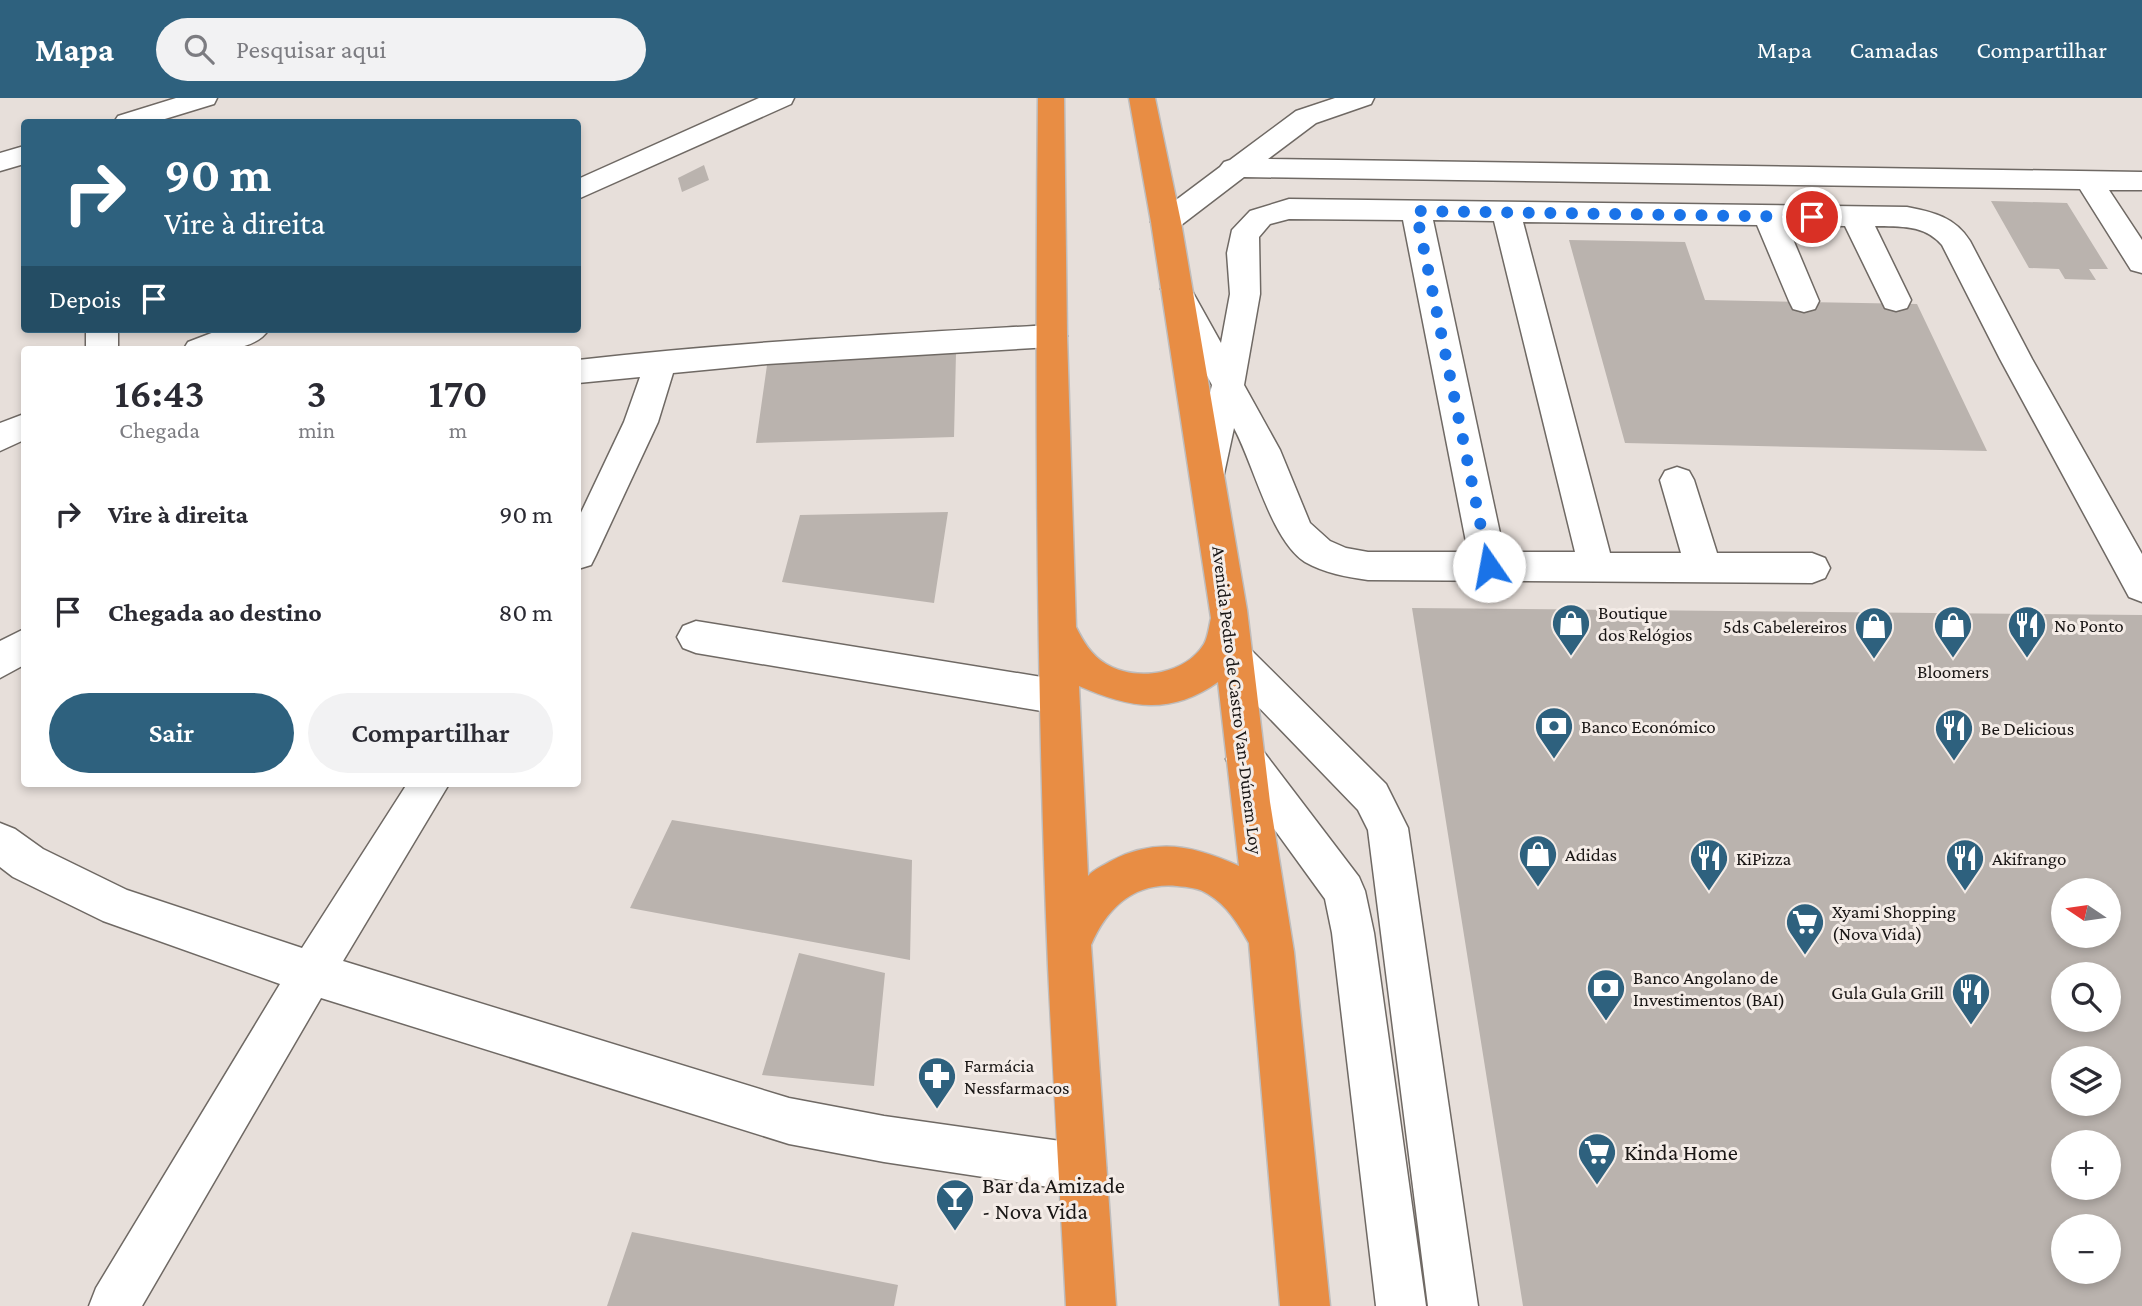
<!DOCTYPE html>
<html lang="pt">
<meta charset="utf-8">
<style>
:root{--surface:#fff;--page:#f2f2f3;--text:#2b2b33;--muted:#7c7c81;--accent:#2e617e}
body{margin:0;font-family:"Crimson Pro",serif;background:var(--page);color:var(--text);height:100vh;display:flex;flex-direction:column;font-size:26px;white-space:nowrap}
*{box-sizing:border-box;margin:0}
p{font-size:23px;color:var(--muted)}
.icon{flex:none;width:38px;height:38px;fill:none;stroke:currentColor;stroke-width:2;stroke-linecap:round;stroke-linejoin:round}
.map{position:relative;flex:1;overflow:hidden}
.panel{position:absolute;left:21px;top:248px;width:560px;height:441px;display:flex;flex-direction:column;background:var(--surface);border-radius:7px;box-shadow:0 4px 10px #0003}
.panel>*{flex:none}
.guide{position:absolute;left:21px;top:21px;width:560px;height:214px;border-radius:7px;box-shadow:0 4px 10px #0003;background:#2e617e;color:#fff;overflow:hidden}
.needle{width:46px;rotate:283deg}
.buttons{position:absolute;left:2051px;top:780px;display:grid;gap:14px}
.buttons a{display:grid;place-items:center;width:70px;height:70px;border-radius:50%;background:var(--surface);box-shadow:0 4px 10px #0003;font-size:35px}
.pin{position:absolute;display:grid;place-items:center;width:60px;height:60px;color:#fff;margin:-30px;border:4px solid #fff;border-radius:50%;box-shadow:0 2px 7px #0007}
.me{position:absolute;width:77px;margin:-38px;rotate:348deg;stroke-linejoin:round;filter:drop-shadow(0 0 5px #0008)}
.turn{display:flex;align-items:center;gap:24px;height:147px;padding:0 28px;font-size:32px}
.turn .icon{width:91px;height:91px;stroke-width:2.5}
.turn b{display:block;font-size:49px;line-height:60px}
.then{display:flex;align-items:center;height:66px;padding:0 28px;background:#0003;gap:14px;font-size:26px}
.eta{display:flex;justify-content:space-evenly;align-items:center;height:119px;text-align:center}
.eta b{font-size:42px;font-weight:600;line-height:49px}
.primary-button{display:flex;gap:14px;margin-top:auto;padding:14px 28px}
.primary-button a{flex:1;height:80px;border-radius:42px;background:var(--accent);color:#fff;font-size:28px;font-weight:600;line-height:80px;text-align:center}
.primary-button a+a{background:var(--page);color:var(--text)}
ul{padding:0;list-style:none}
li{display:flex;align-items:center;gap:21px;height:98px;padding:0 28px}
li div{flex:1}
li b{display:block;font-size:26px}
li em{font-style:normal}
header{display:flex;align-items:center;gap:42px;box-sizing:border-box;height:98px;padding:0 35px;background:var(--accent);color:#fff}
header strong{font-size:33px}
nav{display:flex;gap:38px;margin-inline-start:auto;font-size:24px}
.search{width:490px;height:63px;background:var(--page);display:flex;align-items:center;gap:18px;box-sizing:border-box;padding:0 24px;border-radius:38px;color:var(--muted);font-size:26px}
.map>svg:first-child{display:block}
.building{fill:#bab3ae;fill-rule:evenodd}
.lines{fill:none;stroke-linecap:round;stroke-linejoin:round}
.minor-casing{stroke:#6f6964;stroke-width:3}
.highway-casing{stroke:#bebdbd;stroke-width:3}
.minor{fill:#fff;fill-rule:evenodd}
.highway{fill:#e88d44;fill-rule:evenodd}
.route{stroke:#1a73e8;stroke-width:12;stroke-dasharray:0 21.6}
.labels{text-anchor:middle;stroke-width:6;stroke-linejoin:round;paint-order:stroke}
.poi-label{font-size:19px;fill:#181514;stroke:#f4ece7;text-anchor:start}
.street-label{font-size:19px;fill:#181514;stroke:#f4ece7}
.near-poi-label{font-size:23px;fill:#181514;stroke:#f4ece7;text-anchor:start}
</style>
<header>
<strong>Mapa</strong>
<div class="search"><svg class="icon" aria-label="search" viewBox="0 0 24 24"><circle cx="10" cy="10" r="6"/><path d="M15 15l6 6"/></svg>Pesquisar aqui</div>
<nav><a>Mapa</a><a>Camadas</a><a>Compartilhar</a></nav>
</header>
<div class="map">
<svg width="2142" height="1208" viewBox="0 0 2142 1208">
<rect width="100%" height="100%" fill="#e7dfda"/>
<path class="building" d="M704 67 709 82 682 94 678 80Z
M1991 103 2067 105 2108 171H2089L2096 182 2065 181 2059 171 2029 170Z
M1569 142 1685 144 1705 202 1917 206 1987 353 1625 345Z
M956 255 954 339 756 345 768 260Z
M948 414 934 505 782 484 800 417Z
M1412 510 2142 517V1208H1523ZM2063 793H2109V838H2063ZM2063 877H2109V922H2063ZM2063 961H2109V1006H2063ZM2063 1045H2109V1090H2063ZM2063 1129H2109V1174H2063Z
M672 722 912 762 910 862 630 810Z
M799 855 885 875 874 988 762 977Z
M632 1134 898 1187 894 1208H607Z"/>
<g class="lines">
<g class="minor-casing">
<path id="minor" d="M176 0H217L214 6 155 24H114L118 18Z
M759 0H794L791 6 578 101V81Z
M1335 0H1374L1371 6 1316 25 1268 61 2142 74V92H2109L2142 142V175L2131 172 2080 91 1244 79 1176 131 1166 134 1156 131 1151 124 1156 117 1220 69 1224 64 1230 62 1296 13Z
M24 48V66L0 73V55Z
M1289 101 1907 109C1933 114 1955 119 1970 143L2032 261 2142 456V504L2129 499 2000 261 1942 147C1924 126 1900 129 1875 128L1911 202 1907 210 1896 213 1885 210 1845 128 1787 127 1819 203 1815 211 1804 214 1793 211 1789 203 1757 127 1523 124 1610 455H1681L1660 382 1665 373 1677 369 1689 373 1694 382 1717 455H1812L1825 460 1830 470 1825 480 1812 485 1368 482C1347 479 1324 475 1305 464 1271 442 1254 367 1234 330L1224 376 1219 385 1207 389 1195 385 1190 376 1212 287 1161 191 1165 184 1176 180 1187 184 1221 245 1230 196 1227 155 1232 132 1250 113ZM1289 121 1403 122 1468 454H1368L1346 450 1330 443 1310 425 1280 352 1244 287 1260 196 1259 139 1270 126ZM1433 122 1494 123 1575 454H1504Z
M1051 227 1062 230 1067 238 1062 246 1051 249 767 266 673 275 658 324 596 457 591 467 578 471V421L624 324 640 279 578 285V262C734 244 893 236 1051 227Z
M86 231H118V252H86Z
M222 231H269C254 256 208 252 183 252L188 244Z
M24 316V342L0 353V325Z
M696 523 1060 582 1074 587 1079 599 1074 611 1060 616 696 555 683 550 677 539 683 528Z
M24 531V567L0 580V543Z
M1233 542 1246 547 1386 686 1408 730 1478 1208H1428L1368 732 1358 712 1220 569 1214 558 1220 547Z
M1246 643 1260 649 1359 779 1365 793 1374 835 1426 1208H1376L1332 835 1325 801 1232 673 1226 661 1232 649Z
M407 686H449L343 863 789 1000 884 1018 1082 1046 1099 1053 1106 1070 1099 1087 1082 1094 884 1064 789 1046 321 900 142 1208H89L96 1190 280 886 103 823 13 779 0 769V725L15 731 43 751 127 792 302 850Z"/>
</g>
<g class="highway-casing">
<path id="highway" d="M1038 0H1064L1067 238 1076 529C1083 543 1091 557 1106 566 1136 584 1185 577 1204 546 1208 539 1209 528 1211 520L1151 124 1129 0H1155L1181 124 1247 512 1270 704 1294 854 1330 1208H1280L1249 845C1238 826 1228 808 1208 796 1199 790 1188 789 1177 788 1134 784 1107 810 1091 847L1116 1208H1066C1060 1095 1053 982 1048 868 1036 579 1035 289 1038 0ZM1218 584 1239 768C1194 748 1157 739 1111 763 1103 768 1094 771 1088 778L1079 588C1129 610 1170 618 1218 584Z"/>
</g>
<use href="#minor" class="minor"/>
<use href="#highway" class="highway"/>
</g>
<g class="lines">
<path class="route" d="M1489 468 1416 113 1812 119"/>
</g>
<defs>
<g id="shop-pin" transform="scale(2.0125)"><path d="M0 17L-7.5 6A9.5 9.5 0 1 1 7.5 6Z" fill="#2e617e" stroke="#f4ece7"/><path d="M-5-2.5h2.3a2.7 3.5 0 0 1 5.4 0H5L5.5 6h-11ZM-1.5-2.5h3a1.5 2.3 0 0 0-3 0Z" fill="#fff"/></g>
<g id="restaurant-pin" transform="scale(2.0125)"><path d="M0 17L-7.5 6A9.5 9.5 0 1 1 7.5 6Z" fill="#2e617e" stroke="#f4ece7"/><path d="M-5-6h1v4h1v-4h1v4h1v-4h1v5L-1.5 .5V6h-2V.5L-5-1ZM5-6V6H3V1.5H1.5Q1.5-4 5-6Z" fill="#fff"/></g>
<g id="bank-pin" transform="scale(2.0125)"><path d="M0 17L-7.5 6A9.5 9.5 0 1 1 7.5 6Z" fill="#2e617e" stroke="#f4ece7"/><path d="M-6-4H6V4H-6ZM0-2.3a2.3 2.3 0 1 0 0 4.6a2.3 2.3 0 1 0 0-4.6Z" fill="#fff"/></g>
<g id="supermarket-pin" transform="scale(2.0125)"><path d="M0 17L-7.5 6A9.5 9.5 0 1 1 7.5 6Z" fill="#2e617e" stroke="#f4ece7"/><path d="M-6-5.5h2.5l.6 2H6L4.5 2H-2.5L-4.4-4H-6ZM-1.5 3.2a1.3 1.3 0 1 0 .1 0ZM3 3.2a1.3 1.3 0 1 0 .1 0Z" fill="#fff"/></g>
<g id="pharmacy-pin" transform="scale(2.0125)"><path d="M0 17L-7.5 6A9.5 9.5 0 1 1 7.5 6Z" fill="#2e617e" stroke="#f4ece7"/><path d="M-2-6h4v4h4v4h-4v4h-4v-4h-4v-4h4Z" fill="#fff"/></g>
<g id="bar-pin" transform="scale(2.0125)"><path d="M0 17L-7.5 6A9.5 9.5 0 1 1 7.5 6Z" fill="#2e617e" stroke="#f4ece7"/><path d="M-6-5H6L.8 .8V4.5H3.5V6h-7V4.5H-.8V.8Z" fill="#fff"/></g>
</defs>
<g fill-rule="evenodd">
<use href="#shop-pin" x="1571" y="525"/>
<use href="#shop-pin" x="1953" y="527"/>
<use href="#restaurant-pin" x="2027" y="527"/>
<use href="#shop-pin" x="1874" y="528"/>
<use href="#bank-pin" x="1554" y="628"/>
<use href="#restaurant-pin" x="1954" y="630"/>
<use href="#shop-pin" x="1538" y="756"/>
<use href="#restaurant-pin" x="1709" y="760"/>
<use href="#restaurant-pin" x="1965" y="760"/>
<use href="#supermarket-pin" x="1805" y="824"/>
<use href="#bank-pin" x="1606" y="890"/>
<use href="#restaurant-pin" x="1971" y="894"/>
<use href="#pharmacy-pin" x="937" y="978"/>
<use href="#supermarket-pin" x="1597" y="1054"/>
<use href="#bar-pin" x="955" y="1100"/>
</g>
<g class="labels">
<g class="poi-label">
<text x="1598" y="521">Boutique<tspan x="1598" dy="22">dos Relógios</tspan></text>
<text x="2054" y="534">No Ponto</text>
<text x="1847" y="535" text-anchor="end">5ds Cabelereiros</text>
<text x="1953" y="580" text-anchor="middle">Bloomers</text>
<text x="1581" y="635">Banco Económico</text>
<text x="1981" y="637">Be Delicious</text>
<text x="1565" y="763">Adidas</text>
<text x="1736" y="767">KiPizza</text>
<text x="1992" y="767">Akifrango</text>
<text x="1832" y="820">Xyami Shopping<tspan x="1832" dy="22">(Nova Vida)</tspan></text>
<text x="1633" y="886">Banco Angolano de<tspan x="1633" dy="22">Investimentos (BAI)</tspan></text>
<text x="1944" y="901" text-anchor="end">Gula Gula Grill</text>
<text x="964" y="974">Farmácia<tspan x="964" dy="22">Nessfarmacos</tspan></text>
</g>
<g class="street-label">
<text transform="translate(1238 602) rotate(83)" y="7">Avenida Pedro de Castro Van-Dúnem Loy</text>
</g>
<g class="near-poi-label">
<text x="1624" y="1062">Kinda Home</text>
<text x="982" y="1095">Bar da Amizade<tspan x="982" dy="26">- Nova Vida</tspan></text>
</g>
</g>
</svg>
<div class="buttons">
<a><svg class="needle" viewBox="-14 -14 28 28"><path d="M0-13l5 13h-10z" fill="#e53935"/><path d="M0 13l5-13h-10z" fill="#7c7c81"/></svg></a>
<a><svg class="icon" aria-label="search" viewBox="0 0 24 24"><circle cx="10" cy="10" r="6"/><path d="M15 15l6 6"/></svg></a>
<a><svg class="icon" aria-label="layers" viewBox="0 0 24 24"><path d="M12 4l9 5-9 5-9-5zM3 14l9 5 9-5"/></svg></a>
<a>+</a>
<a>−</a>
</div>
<div class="pin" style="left:1812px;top:119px;background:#d93025"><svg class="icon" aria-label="arrive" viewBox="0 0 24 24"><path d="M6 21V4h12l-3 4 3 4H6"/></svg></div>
<svg class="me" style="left:1489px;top:468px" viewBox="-20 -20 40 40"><circle r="19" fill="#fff"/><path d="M0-13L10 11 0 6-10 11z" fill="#1a73e8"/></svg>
<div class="guide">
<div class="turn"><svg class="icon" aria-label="right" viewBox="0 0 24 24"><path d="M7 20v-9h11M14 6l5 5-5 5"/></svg><div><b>90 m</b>Vire à direita</div></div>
<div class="then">Depois<svg class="icon" aria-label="arrive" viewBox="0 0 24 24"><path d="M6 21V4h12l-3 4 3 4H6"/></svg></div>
</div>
<section class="panel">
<div class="eta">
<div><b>16:43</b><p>Chegada</p></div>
<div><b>3</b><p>min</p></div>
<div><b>170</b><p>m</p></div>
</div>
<ul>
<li><svg class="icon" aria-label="right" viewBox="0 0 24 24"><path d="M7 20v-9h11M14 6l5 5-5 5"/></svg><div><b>Vire à direita</b></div><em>90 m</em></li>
<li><svg class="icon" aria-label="arrive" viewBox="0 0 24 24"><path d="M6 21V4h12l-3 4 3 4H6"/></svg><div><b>Chegada ao destino</b></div><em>80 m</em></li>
</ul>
<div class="primary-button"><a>Sair</a><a>Compartilhar</a></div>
</section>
</div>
